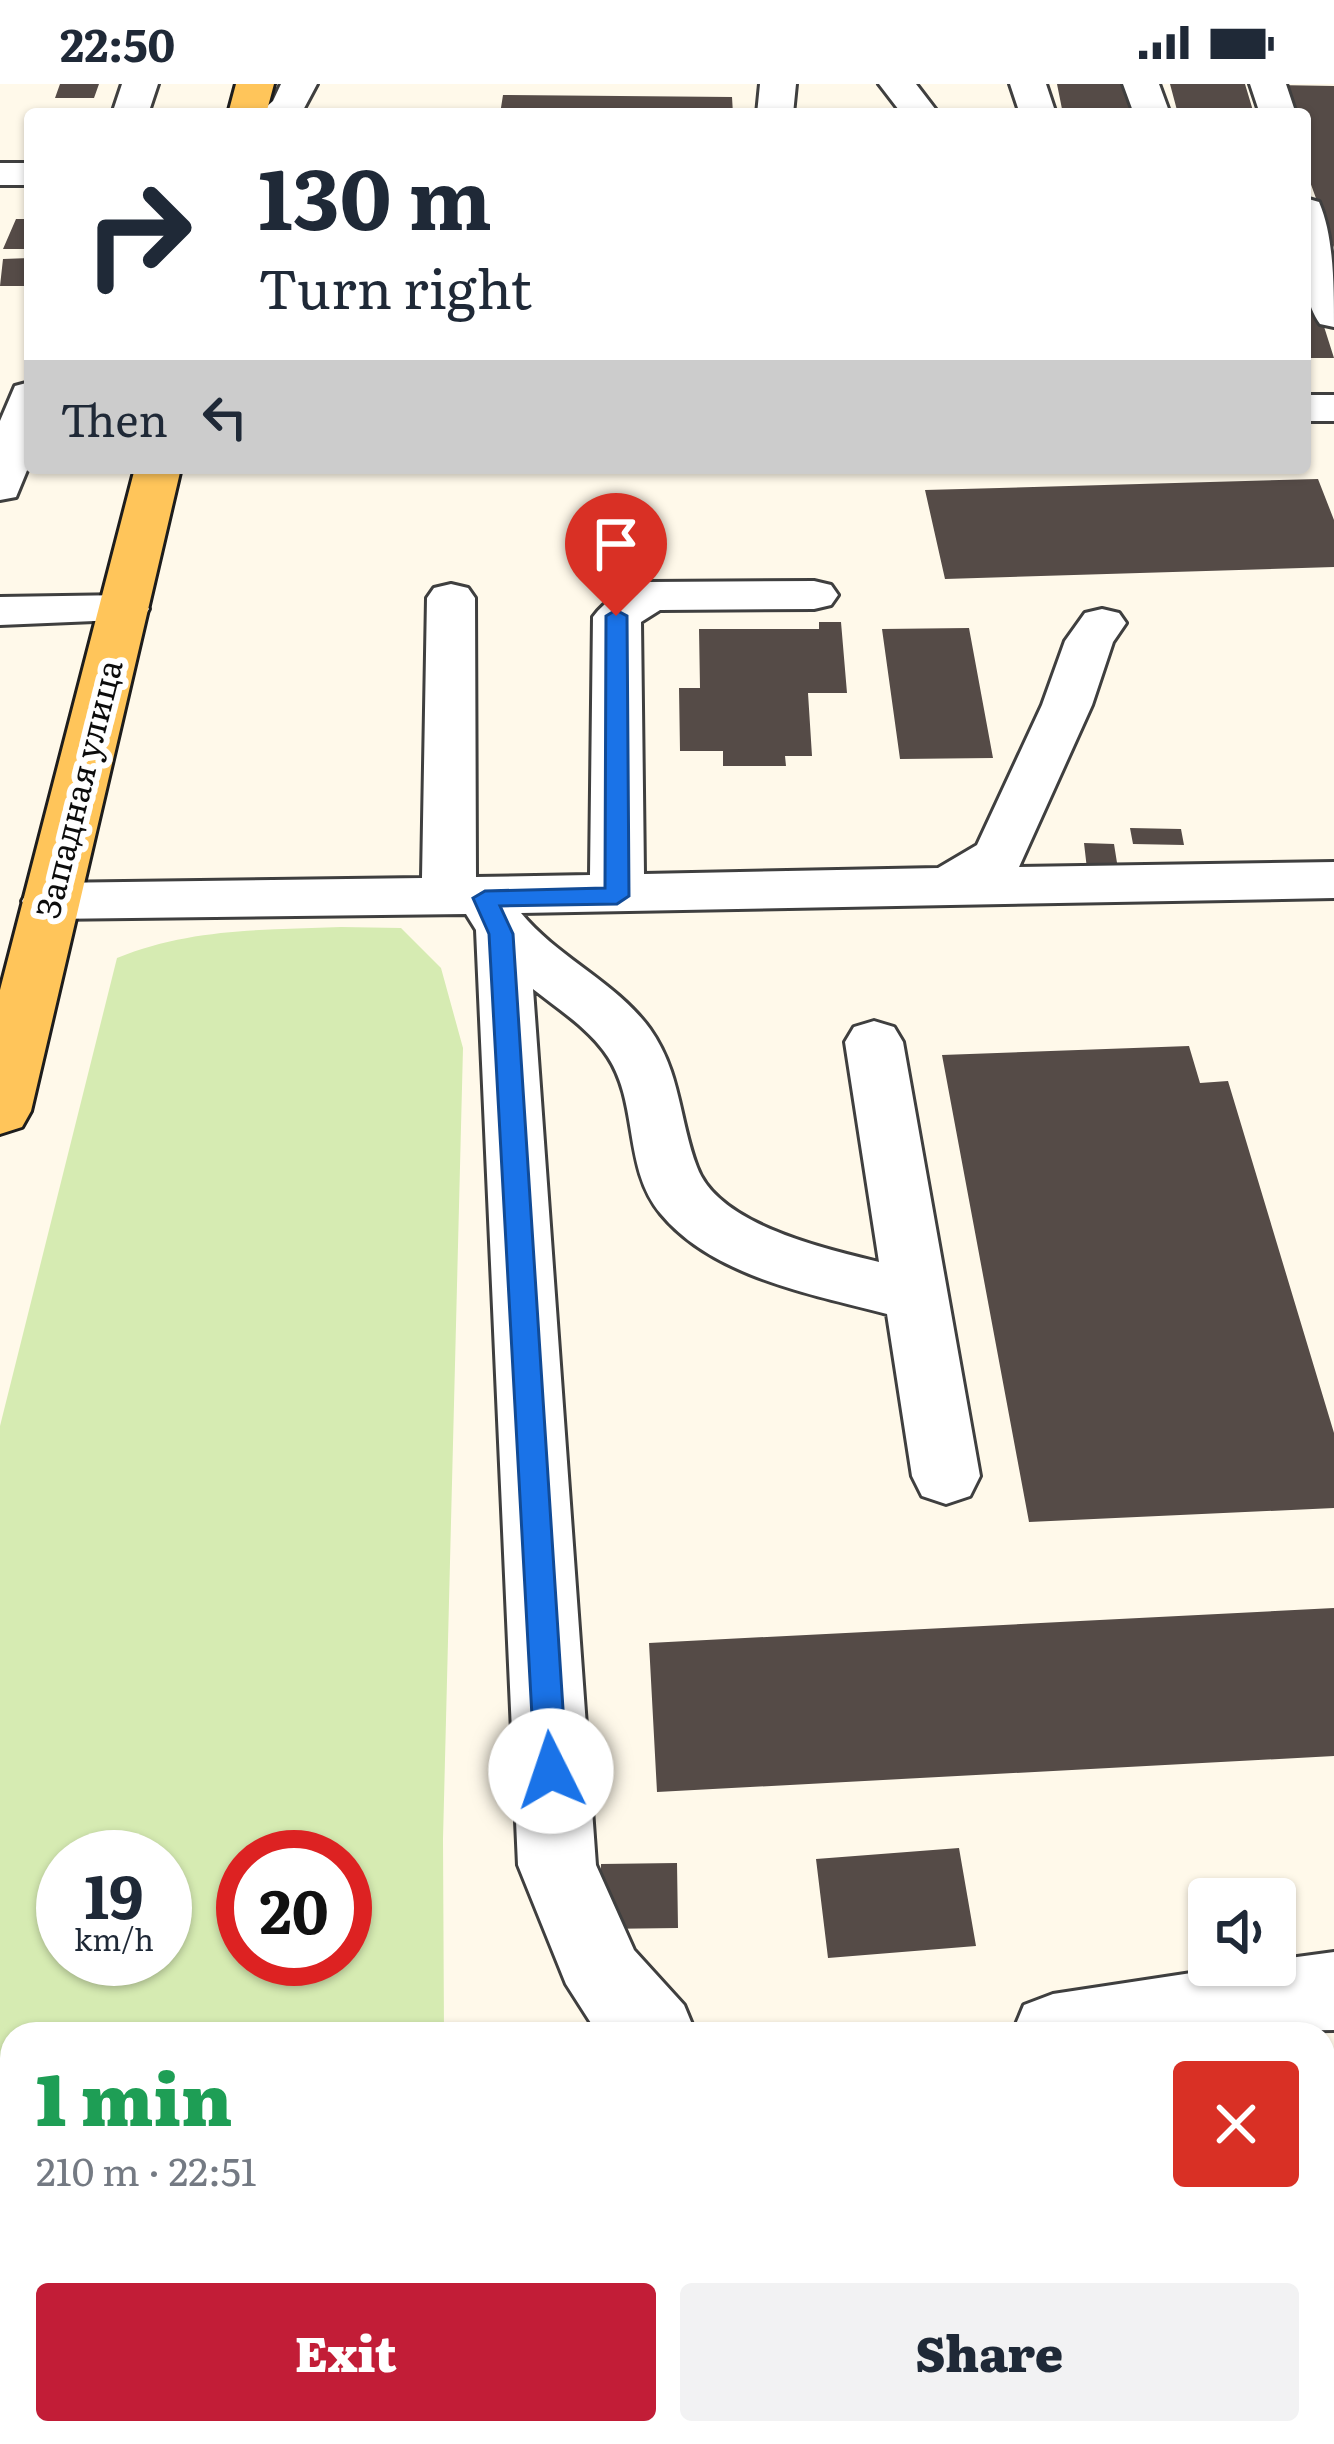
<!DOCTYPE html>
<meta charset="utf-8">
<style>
:root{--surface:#fff;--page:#f2f2f3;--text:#1f2937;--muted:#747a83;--accent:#c21d37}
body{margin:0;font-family:Literata,serif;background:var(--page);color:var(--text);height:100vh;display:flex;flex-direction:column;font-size:45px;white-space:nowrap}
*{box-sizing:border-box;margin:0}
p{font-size:39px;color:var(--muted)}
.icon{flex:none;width:66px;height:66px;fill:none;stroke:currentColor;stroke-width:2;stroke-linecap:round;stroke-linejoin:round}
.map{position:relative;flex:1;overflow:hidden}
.sheet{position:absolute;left:0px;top:1938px;width:1335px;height:423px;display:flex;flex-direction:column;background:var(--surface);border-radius:36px 36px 0 0;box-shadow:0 3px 9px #0004}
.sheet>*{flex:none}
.hud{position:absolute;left:24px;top:24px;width:1287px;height:366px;border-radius:12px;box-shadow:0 3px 9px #0004;background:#fff;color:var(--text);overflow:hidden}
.controls{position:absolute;left:1188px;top:1794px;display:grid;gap:24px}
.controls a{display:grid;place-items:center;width:108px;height:108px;border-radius:12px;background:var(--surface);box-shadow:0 3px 9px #0004;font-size:60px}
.speed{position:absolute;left:36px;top:1746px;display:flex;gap:24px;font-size:60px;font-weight:700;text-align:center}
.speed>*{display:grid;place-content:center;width:156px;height:156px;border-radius:50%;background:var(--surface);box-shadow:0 3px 9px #0004;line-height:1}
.speed small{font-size:30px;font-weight:400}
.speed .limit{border:18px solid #d22;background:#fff;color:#111}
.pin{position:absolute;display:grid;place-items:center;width:102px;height:102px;color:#fff;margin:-123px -51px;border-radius:50% 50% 50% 0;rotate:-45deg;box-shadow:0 0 12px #0007}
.pin .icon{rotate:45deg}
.me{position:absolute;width:132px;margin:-66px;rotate:356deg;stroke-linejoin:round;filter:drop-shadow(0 0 9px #0008)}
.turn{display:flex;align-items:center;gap:42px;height:252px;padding:0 36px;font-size:54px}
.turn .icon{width:156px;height:156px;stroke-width:2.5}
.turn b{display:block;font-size:84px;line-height:102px}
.then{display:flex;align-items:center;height:114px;padding:0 36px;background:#0003;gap:24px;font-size:45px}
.round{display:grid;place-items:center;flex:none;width:126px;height:126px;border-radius:12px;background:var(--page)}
.head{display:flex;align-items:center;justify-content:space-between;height:204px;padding:0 36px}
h1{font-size:72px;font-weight:800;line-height:90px;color:#1e9e55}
.action{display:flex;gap:24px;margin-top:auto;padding:24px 36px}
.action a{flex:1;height:138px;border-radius:12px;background:var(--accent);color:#fff;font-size:48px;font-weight:800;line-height:138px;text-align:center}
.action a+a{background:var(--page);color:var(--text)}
.status{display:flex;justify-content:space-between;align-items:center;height:84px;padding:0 60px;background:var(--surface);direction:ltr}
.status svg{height:33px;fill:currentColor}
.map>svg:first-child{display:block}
.green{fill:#d6ebb2;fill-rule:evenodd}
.building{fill:#554b47}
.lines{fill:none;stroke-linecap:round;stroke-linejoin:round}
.minor-casing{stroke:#3f3f3f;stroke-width:6}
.major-casing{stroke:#1d1d1d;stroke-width:6}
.minor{fill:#fff;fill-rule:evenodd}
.major{fill:#ffc55a;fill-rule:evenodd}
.route{fill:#1a73e8;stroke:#114b97;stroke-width:3}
.labels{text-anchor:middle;stroke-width:12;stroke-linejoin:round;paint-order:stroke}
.street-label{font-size:33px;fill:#0c0c0c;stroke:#fff}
</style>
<div class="status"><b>22:50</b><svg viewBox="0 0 49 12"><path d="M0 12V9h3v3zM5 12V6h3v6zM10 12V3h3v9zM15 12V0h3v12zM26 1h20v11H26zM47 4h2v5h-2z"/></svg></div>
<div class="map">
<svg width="1334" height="2360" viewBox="0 0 1334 2360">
<rect width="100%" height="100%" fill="#fff9ea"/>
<path class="green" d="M341 843 401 844 441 884 463 964 443 1755 444 1950H12V2349H447L448 2360H0V1342L117 874C190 844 263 846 341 843ZM63 1773H165V1875H63ZM243 1773H345V1875H243Z"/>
<path class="building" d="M60 0H99L94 14H55Z
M1057 0H1130L1138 30H1063Z
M1170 0H1245L1254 30H1178Z
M1275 1 1334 2V164L1305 84V30H1286Z
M503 11 732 13 733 30H500Z
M16 135H30V165H3Z
M30 174V202H0L3 175Z
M1305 186H1306L1334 274H1305Z
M1318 395 1334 436V483L945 495 925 406Z
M819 538H841L847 609H808L812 672H785L786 682H723V667H680L679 604H700L699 545H819Z
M969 544 993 674 900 675 882 545Z
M1130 744 1181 745 1184 761 1133 760Z
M1084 759 1114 760 1118 785H1087Z
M1189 962 1200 999 1228 997 1334 1349V1424L1029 1438 942 971Z
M1334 1524V1672L657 1708 649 1559Z
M959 1764 976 1862 828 1874 816 1775Z
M677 1779 678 1844 600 1845 601 1780Z"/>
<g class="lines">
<g class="minor-casing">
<path id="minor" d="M122 0H158L148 30H112Z
M281 0H317L301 30H258L273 17Z
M760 0H796L793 30H757Z
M879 0H916L939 30H902Z
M1010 0H1046L1056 30H1020Z
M1123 0H1159L1170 30H1134Z
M1250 0H1286L1296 30H1260Z
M0 79H30V101H0Z
M1305 114 1319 118C1334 152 1334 203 1334 243L1320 240C1296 206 1305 154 1305 114Z
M30 298V379L16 413 0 416V337L15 302Z
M1305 311H1334V337H1305Z
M814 497 831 501 838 511 831 521 814 525 660 526 641 538 644 790 938 784 977 761 1042 621 1065 557 1085 529 1102 525 1119 529 1126 539 1113 558 1092 621 1019 783 1334 778V814L521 829C558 874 616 898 650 945 681 989 679 1036 697 1083 718 1141 826 1165 879 1178L845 958 854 943 874 937 894 943 903 958 980 1392 970 1412 946 1420 922 1412 912 1392 887 1230C812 1210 713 1193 661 1130 623 1085 639 1020 608 973 590 945 558 925 533 905L596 1781 634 1866 684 1921 696 1950H598L566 1900 518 1781 476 846 466 830 49 835 30 830 22 817 30 804 49 799 422 794 427 514 434 504 451 500 468 504 475 514 476 793 590 791 593 533C606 515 628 503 649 498Z
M125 511 142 515 149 525 142 535 0 541V513Z
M1334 1868V1946L1012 1950 1024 1921 1053 1910 1244 1881H1275V1876Z"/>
</g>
<g class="major-casing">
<path id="major" d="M236 0H274L266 30H228Z
M135 384H181L31 1027 22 1043 0 1050V906Z"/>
</g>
<use href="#minor" class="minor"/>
<use href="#major" class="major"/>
</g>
<path class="route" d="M616 526 627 532 629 812 617 820 500 822 513 850 567 1687 563 1697 551 1702 540 1697 535 1687 489 850 473 814 485 807 605 804 606 532Z"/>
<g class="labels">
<g class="street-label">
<text transform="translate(79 705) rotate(-76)" y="12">Западная улица</text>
</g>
</g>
</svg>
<div class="controls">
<a><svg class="icon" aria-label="sound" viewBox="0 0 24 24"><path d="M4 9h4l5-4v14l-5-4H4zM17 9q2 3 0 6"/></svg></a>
</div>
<div class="speed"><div>19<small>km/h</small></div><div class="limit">20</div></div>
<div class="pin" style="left:616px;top:532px;background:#d93025"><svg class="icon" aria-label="arrive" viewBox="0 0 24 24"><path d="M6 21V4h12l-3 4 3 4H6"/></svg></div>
<svg class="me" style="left:551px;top:1687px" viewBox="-20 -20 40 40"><circle r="19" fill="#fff"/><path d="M0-13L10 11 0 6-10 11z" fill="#1a73e8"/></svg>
<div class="hud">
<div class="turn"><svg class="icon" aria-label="right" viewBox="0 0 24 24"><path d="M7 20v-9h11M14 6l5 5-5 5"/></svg><div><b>130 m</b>Turn right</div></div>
<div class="then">Then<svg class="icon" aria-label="left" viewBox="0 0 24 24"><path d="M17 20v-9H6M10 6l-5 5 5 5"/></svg></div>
</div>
<section class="sheet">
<div class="head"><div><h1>1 min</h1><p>210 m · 22:51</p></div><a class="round" style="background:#d93025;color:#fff"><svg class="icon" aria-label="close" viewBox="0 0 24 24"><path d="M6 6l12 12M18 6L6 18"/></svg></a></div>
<div class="action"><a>Exit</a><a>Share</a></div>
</section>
</div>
